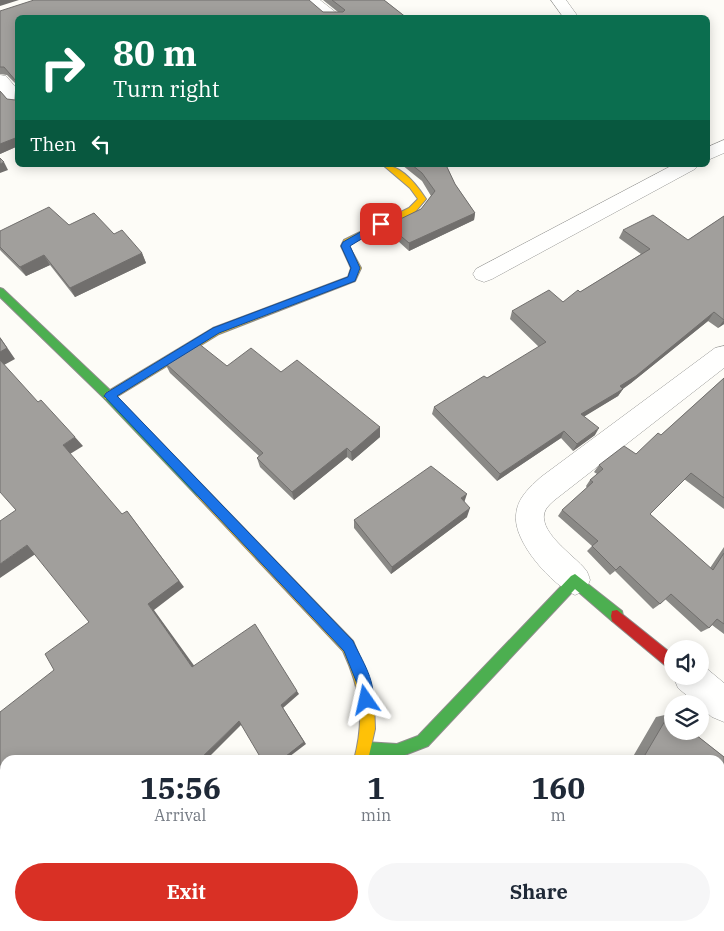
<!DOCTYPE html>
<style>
:root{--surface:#fff;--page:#f6f6f7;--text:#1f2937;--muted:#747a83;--accent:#d93025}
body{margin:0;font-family:"IBM Plex Serif",serif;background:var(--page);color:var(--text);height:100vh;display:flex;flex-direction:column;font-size:19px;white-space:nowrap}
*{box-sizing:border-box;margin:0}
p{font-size:16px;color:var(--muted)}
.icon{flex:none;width:28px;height:28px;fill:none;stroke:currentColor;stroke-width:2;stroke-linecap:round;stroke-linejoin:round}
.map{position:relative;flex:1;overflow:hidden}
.side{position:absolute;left:0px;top:755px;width:725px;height:176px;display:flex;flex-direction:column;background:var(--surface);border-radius:15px 15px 0 0;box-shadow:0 2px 12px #0003}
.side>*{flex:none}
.guide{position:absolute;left:15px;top:15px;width:695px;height:152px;border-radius:8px;box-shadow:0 2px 12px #0003;background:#0b6e4f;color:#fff;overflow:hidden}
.controls{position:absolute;left:664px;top:640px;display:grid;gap:10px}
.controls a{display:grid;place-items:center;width:45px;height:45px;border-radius:50%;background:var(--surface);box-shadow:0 2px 12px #0003;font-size:25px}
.pin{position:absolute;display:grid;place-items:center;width:42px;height:42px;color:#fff;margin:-21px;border-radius:10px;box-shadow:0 2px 8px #0006}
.me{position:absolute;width:55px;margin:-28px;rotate:349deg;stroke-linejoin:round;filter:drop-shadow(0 0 4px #0008)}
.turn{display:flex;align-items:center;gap:18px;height:105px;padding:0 15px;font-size:22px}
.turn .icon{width:65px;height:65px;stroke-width:2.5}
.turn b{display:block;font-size:35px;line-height:42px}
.then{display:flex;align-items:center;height:48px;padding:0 15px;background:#0003;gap:10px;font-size:19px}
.eta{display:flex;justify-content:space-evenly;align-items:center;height:85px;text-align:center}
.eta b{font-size:30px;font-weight:700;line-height:35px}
.action{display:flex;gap:10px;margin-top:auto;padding:10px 15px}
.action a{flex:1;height:58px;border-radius:30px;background:var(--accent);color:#fff;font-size:20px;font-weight:700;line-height:58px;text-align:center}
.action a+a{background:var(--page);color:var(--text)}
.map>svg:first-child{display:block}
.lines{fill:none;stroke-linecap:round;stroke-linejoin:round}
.street-casing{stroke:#979795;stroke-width:1}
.fast-casing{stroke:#8e8d8b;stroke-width:2}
.slow-casing{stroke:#8e8d8b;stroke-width:2}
.jam-casing{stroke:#8e8d8b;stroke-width:2}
.street{fill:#fffffe;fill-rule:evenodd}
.fast{fill:#4caf50;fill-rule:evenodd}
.slow{fill:#ffc107;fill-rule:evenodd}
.jam{fill:#c62828;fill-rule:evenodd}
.wall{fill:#8a8986}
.shaded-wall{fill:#716f6d}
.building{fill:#a19f9c;stroke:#716f6d}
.route{fill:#1a73e8;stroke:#114b97}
</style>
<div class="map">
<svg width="724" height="931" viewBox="0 0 724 931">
<rect width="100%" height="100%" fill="#fdfcf7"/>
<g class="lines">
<g class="street-casing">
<path id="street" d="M303 0H320L343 18H325Z
M551 0H566L579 18H564Z
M0 75 6 76 18 90V106L12 105 0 91Z
M724 140V153L708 160V147Z
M673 165H698L695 169 492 279 484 282 476 279 473 274 476 269Z
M724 346V368L561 495C556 499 550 503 546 509 534 530 575 556 585 569 588 572 589 577 590 580L586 590 575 595C552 585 513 542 516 515 517 498 530 487 541 477L715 348Z
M700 663 724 683V722L712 717 700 707V704H697L678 688 673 676H700Z"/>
</g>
<g class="fast-casing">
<path id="fast" d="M0 288 3 289 113 393 205 488 207 492 205 496 201 497 197 496 105 399 0 297Z
M575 574 622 611 623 616 622 621 617 622 612 621 575 589 428 746 397 758 365 756 360 754 358 749 360 744 365 742 397 744 418 736 571 576Z"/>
</g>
<g class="slow-casing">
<path id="slow" d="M383 165C401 165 417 185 426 199L415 212 350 244 349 246 361 268 355 281 219 334 113 399H105L104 396 105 393 213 328 348 277 351 268 341 246 344 240 409 208 418 199 410 188Z
M201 487 205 488 353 641 367 674 374 701 375 729 368 760H354C365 718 361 690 343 651L197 496 195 492 197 488Z"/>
</g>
<g class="jam-casing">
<path id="jam" d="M617 610 672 654V669L667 667 612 621 611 616 612 611Z
M231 926H250L248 931H229Z"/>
</g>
<use href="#street" class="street"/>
<use href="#fast" class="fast"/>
<use href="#slow" class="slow"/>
<use href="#jam" class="jam"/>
</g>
<path class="wall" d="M323 0H384L407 18H18V146L0 154V91L7 99 15 100 16 84 7 75 0 74V11L338 12Z
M402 165H446L455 184 475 213 474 220 409 251 388 232V225L421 209 431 196 422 181Z
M724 216V324L718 328 708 321 631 383 623 389 618 396 584 416 595 435 573 451 561 438 497 481 432 414 434 407 487 378 539 347 510 319 512 311 563 302 580 292 641 254 619 238 623 230 688 240Z
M69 225 114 234 142 253 146 263 75 297 50 265 26 276 0 250V231Z
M165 363 227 366 281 372 380 427V437L352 461 347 457 294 500 260 467 257 458 259 456 170 373Z
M724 378V509L684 479 650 514 710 568 724 547V634L712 625 709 628 701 632 665 599 660 604 653 609 615 571 610 575 587 551 592 546 558 516 562 510 587 488 586 486 590 480 597 474 594 472 599 465 636 454 661 435Z
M464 502 467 517 391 574 354 528V520Z
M669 714 672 717V731H691L724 757V931H600L595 926H720V760H631L656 717Z"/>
<path class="shaded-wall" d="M0 0H19L0 6Z
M18 137V146L0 154V144Z
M4 162 8 170 0 173V164Z
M475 213 474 220 409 251V243Z
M142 253 146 263 75 297 70 288Z
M44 255 50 265 26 276 20 267Z
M714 312 708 321 631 383 618 392 623 389 618 396 577 421 581 414 620 386Z
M724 320V324L718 328Z
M0 337 15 359 4 365 0 361Z
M380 427V437L352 461 351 452Z
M599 428 595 435 573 451 577 444Z
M564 431 561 438 497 481 500 474Z
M75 437 83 446 70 454 63 445Z
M347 448V457L294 500 292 492Z
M467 494 464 503 461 498Z
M470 508 467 517 391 574 392 567Z
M127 511 184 587 154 610 198 671 192 667 148 604Z
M27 545 37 553 0 578V564Z
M297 691 299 694 283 708 306 744 285 760H281V705Z
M239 721 243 723 206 760H199Z
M62 926H69L63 931H57Z
M80 926H85L79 931H75Z"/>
<path class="building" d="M34 0H309L323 12H343L345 10 332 0H384L407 18H18V137L0 144V91L7 99 15 100 16 81 4 67H0V11Z
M0 158 4 162 0 164Z
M412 165H446L455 184 475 213 409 243 388 225 421 209 435 191 422 173Z
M49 207 69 225 94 213 114 234 122 230 142 253 70 288 44 255 20 267 0 247V231Z
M653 215 688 240 724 216V320L714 312 636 376 620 386 623 389 581 414 599 428 577 444 564 431 500 474 434 407 484 376 487 378 546 342 512 311 549 290 563 302 578 290 580 292 650 249 623 230Z
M0 338 7 348 0 352Z
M198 343 227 366 251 348 281 372 297 360 380 427 351 452 347 448 292 492 257 458 263 453 165 363Z
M0 360 38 402 41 400 75 437 63 445 122 514 127 511 179 581 148 604 192 667 255 624 297 691 281 705 304 742 281 760H262L239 721 199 760H5V926H62L57 931H0V712L54 670 45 654 89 622 27 545 0 564V521L16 510 0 492Z
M724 378V498L691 473 650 514 713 570 724 553V624L717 619 709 628 671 594 660 604 620 566 616 570 592 546 598 541 562 510 593 482 590 480 603 469 599 465 624 446 636 454 658 433 661 435Z
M431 466 467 494 461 498 470 508 392 567 354 520Z
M669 714 672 717V731H691L724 757V931H606L601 926H720V760H642Z
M65 926H80L75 931H68Z"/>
<path class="route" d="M378 222H384L386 224 350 246 360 268 355 281 219 333 117 396 353 641C361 659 379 685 371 705L366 707 361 705 358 686 344 651 104 396 106 393 213 328 348 277 351 268 341 246 343 242Z"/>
</svg>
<div class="controls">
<a><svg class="icon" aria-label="sound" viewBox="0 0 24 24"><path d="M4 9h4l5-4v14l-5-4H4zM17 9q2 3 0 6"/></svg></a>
<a><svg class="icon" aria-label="layers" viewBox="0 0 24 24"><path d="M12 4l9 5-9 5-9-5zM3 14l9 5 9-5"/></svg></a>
</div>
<div class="pin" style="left:381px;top:224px;background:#d93025"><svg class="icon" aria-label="arrive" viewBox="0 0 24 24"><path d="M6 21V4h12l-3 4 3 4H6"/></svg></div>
<svg class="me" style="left:366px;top:700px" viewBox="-20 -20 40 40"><path d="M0-17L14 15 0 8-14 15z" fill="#1a73e8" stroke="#fff" stroke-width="4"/></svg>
<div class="guide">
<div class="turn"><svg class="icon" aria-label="right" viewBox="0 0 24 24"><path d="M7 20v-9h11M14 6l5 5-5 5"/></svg><div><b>80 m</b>Turn right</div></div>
<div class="then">Then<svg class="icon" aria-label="left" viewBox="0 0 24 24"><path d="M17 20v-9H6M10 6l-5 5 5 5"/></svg></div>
</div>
<section class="side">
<div class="eta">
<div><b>15:56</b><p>Arrival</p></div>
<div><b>1</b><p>min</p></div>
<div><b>160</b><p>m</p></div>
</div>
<div class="action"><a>Exit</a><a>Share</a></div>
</section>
</div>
